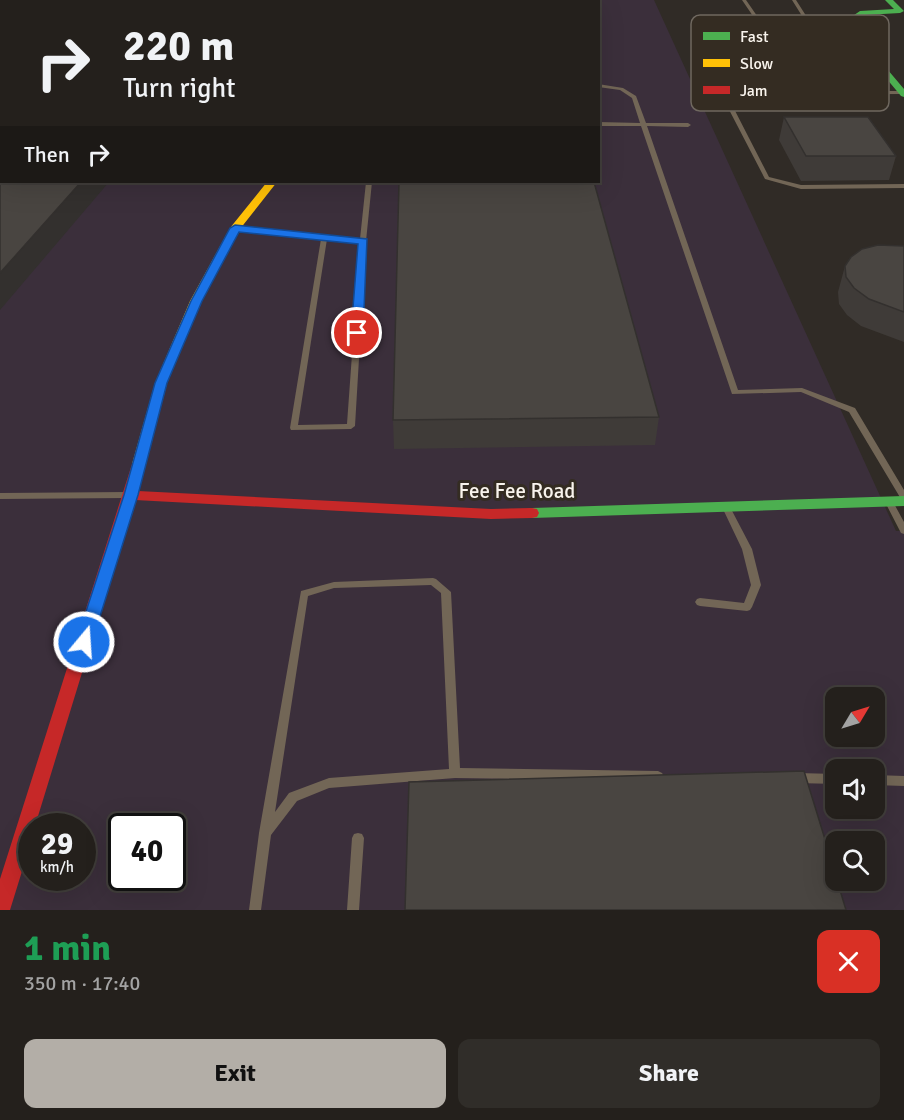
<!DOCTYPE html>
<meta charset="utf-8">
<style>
:root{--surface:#24201c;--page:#302d29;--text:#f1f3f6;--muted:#a3a3a3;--line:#413e3b;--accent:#b3aea7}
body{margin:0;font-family:Signika,sans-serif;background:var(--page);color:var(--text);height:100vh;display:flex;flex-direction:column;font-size:22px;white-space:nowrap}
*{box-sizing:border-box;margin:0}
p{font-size:20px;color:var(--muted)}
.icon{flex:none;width:33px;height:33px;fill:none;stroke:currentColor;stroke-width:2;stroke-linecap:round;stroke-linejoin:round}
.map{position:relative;height:910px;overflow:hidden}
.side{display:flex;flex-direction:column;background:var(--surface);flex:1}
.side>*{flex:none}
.hud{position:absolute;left:0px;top:0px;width:600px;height:183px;box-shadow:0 6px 24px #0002,0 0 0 2px var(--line);background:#24201c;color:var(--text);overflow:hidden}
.needle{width:39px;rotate:52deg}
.controls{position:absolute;left:825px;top:687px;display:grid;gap:12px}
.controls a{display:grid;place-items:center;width:60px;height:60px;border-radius:12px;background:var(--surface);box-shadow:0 6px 24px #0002,0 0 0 2px var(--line);font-size:30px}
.speed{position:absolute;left:18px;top:813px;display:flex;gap:12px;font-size:30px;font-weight:700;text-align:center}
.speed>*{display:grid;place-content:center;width:78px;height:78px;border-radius:50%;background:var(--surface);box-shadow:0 6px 24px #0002,0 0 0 2px var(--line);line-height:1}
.speed small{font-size:15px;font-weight:400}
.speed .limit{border:3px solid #111;border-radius:9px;background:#fff;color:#111}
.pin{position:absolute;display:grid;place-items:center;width:51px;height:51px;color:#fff;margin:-26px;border:3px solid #fff;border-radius:50%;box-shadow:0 2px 6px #0007}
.me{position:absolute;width:66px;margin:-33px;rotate:18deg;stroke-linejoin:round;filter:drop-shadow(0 0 4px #0008)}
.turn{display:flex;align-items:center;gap:21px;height:126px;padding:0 24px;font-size:27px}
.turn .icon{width:78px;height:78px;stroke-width:2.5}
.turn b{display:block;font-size:42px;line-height:51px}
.then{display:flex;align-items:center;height:57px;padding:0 24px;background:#0003;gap:12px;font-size:22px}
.round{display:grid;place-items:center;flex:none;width:63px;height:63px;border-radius:12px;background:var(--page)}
.head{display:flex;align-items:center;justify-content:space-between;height:102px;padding:0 24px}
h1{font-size:36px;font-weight:800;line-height:45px;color:#1e9e55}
.primary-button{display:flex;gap:12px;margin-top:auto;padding:12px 24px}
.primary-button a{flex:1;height:69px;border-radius:12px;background:var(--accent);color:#111;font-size:24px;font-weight:800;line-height:69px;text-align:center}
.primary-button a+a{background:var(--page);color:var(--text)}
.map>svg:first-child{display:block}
.industrial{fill:#3b2f3b;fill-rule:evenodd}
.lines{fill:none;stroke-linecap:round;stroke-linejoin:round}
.lane{fill:#726656;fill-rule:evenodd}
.street{fill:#726656;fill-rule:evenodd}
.fast{fill:#4caf50;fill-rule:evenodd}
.slow{fill:#ffc107;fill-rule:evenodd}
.jam{fill:#c62828;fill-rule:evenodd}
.wall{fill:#3f3b38}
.shaded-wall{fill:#33302e}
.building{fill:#494541;stroke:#33302e;stroke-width:1.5}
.route{fill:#1a73e8;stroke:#114b97;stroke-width:1.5}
.labels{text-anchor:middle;stroke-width:6;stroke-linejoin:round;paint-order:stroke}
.street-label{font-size:21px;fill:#f9f4ed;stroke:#342c22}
.key{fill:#342c22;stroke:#6f685f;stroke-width:1.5}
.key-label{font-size:16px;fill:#f9f4ed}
</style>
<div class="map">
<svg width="904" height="910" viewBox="0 0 904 910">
<rect width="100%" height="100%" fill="#302b26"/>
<path class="industrial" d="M0 0H654L896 531H904V910H0ZM2 2H598V182H2ZM836 698H874V736H836ZM836 770H874V808H836ZM32 826H82V878H32ZM122 826H172V878H122ZM836 842H874V880H836Z"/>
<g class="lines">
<path class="lane" d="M363 0H367V2H363Z
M742 0H746L775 42 819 43 792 0H796L824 44 822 45 772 44Z
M0 43H2V45H0Z
M0 59H2V61H0Z
M598 84 623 88 636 96 646 123H688L691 125 688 127 647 126 738 390 802 388 855 408 904 490V500L901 499 849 412 801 392 732 394 641 126H598V122L640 123 632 98 620 90 598 87Z
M744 91H904V93L902 94 745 95 730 101 769 177 801 185 904 184V188L801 189 765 179 724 100Z
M366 182H372L366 241 355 426 351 429 291 430 290 428 321 239 235 230 232 228 235 226 360 239ZM327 239 360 243 347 424 298 425Z
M127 492 131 495 127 498 0 499V493Z
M889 499 892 500 904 522V534L901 533 885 502Z
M726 504 730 507 752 549 761 585 752 607 750 610 747 611 700 606 697 605 695 602 697 599 700 598 744 603 751 585 742 549 722 507Z
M433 578 436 579 451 592 460 768 658 771 662 773 664 776 662 779 658 781 455 778 329 788 297 801 271 835 261 910H249L259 833 301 591 334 582ZM431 585 441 593 449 769 329 778 289 793 275 812 308 596 334 588Z
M797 773 836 774V784L797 783 793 781 791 778 793 775Z
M874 775 904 776V786L874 785Z
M358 833 362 834 364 838 359 910H347L352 838 354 834Z"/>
<path class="street" d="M517 0H527L516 2Z"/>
<path class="fast" d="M885 0H893L904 11 900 13 865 15 849 24 904 89V97L901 96 841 24 860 11 894 9Z
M904 496V506L532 518 527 517 525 513 527 509 532 508Z"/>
<path class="slow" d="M267 182H277L240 229 202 301 167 383 146 464 144 467H134L132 464 155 383 190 301 230 228Z"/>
<path class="jam" d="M139 459 146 464 138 491 491 509 532 508 537 509 539 513 537 517 532 518 491 519 135 500 35 826H32V839L10 910H0V879L132 464Z"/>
</g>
<path class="wall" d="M0 0H278L276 2H2V22H0Z
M784 117 896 156 889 180 801 181 779 140Z
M904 246V342L861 326 847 315 839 304 838 292 845 266Z
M659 417 655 445 394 449 393 420Z"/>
<path class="shaded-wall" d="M263 0H278L276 2H262Z
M81 182H109L0 310V273Z"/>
<path class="building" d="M0 0H263L262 2H2V7L0 6Z
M0 61H2V182H81L0 273Z
M784 117H868L896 156H806Z
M399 182H594L659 417 393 420Z
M878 245 904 246V312L869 299 854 288 846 277 845 266 851 257 862 249Z
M804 771 836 875V880H837L846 910H405L409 782Z"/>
<path class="route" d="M235 225 367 239 363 333 357 337 351 333 358 244 239 232 202 301 167 383 138 495 92 642 84 648 79 646 76 642 124 495 155 383 191 301 230 228Z"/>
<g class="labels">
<g class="street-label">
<text x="517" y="498">Fee Fee Road</text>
</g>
</g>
<rect x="691" y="15" width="198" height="96" rx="9" class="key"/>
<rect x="703" y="32" width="27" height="8" fill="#4caf50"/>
<rect x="703" y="59" width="27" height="8" fill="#ffc107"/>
<rect x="703" y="86" width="27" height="8" fill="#c62828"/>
<g class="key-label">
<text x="740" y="42">Fast</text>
<text x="740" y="69">Slow</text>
<text x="740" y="96">Jam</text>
</g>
</svg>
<div class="controls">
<a><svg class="needle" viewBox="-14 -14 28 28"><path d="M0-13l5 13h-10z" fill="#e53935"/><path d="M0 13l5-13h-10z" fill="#a3a3a3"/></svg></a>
<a><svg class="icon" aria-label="sound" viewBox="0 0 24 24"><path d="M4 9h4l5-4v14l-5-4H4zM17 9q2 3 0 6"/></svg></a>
<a><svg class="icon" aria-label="search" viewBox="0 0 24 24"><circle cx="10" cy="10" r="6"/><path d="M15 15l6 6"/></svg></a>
</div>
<div class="speed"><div>29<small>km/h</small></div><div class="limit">40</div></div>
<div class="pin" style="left:357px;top:333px;background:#d93025"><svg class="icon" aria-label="arrive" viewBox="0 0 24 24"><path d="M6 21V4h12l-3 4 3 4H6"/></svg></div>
<svg class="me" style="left:84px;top:642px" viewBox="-20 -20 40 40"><circle r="17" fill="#1a73e8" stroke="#fff" stroke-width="3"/><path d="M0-11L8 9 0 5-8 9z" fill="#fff"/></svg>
<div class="hud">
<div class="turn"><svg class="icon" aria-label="right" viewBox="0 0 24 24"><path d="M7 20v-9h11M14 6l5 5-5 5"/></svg><div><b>220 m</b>Turn right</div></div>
<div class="then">Then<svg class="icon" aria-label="right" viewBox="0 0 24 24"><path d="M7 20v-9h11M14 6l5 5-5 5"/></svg></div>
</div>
</div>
<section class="side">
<div class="head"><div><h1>1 min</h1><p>350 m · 17:40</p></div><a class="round" style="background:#d93025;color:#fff"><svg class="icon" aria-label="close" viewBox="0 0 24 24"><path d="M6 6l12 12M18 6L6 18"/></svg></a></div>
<div class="primary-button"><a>Exit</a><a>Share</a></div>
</section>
